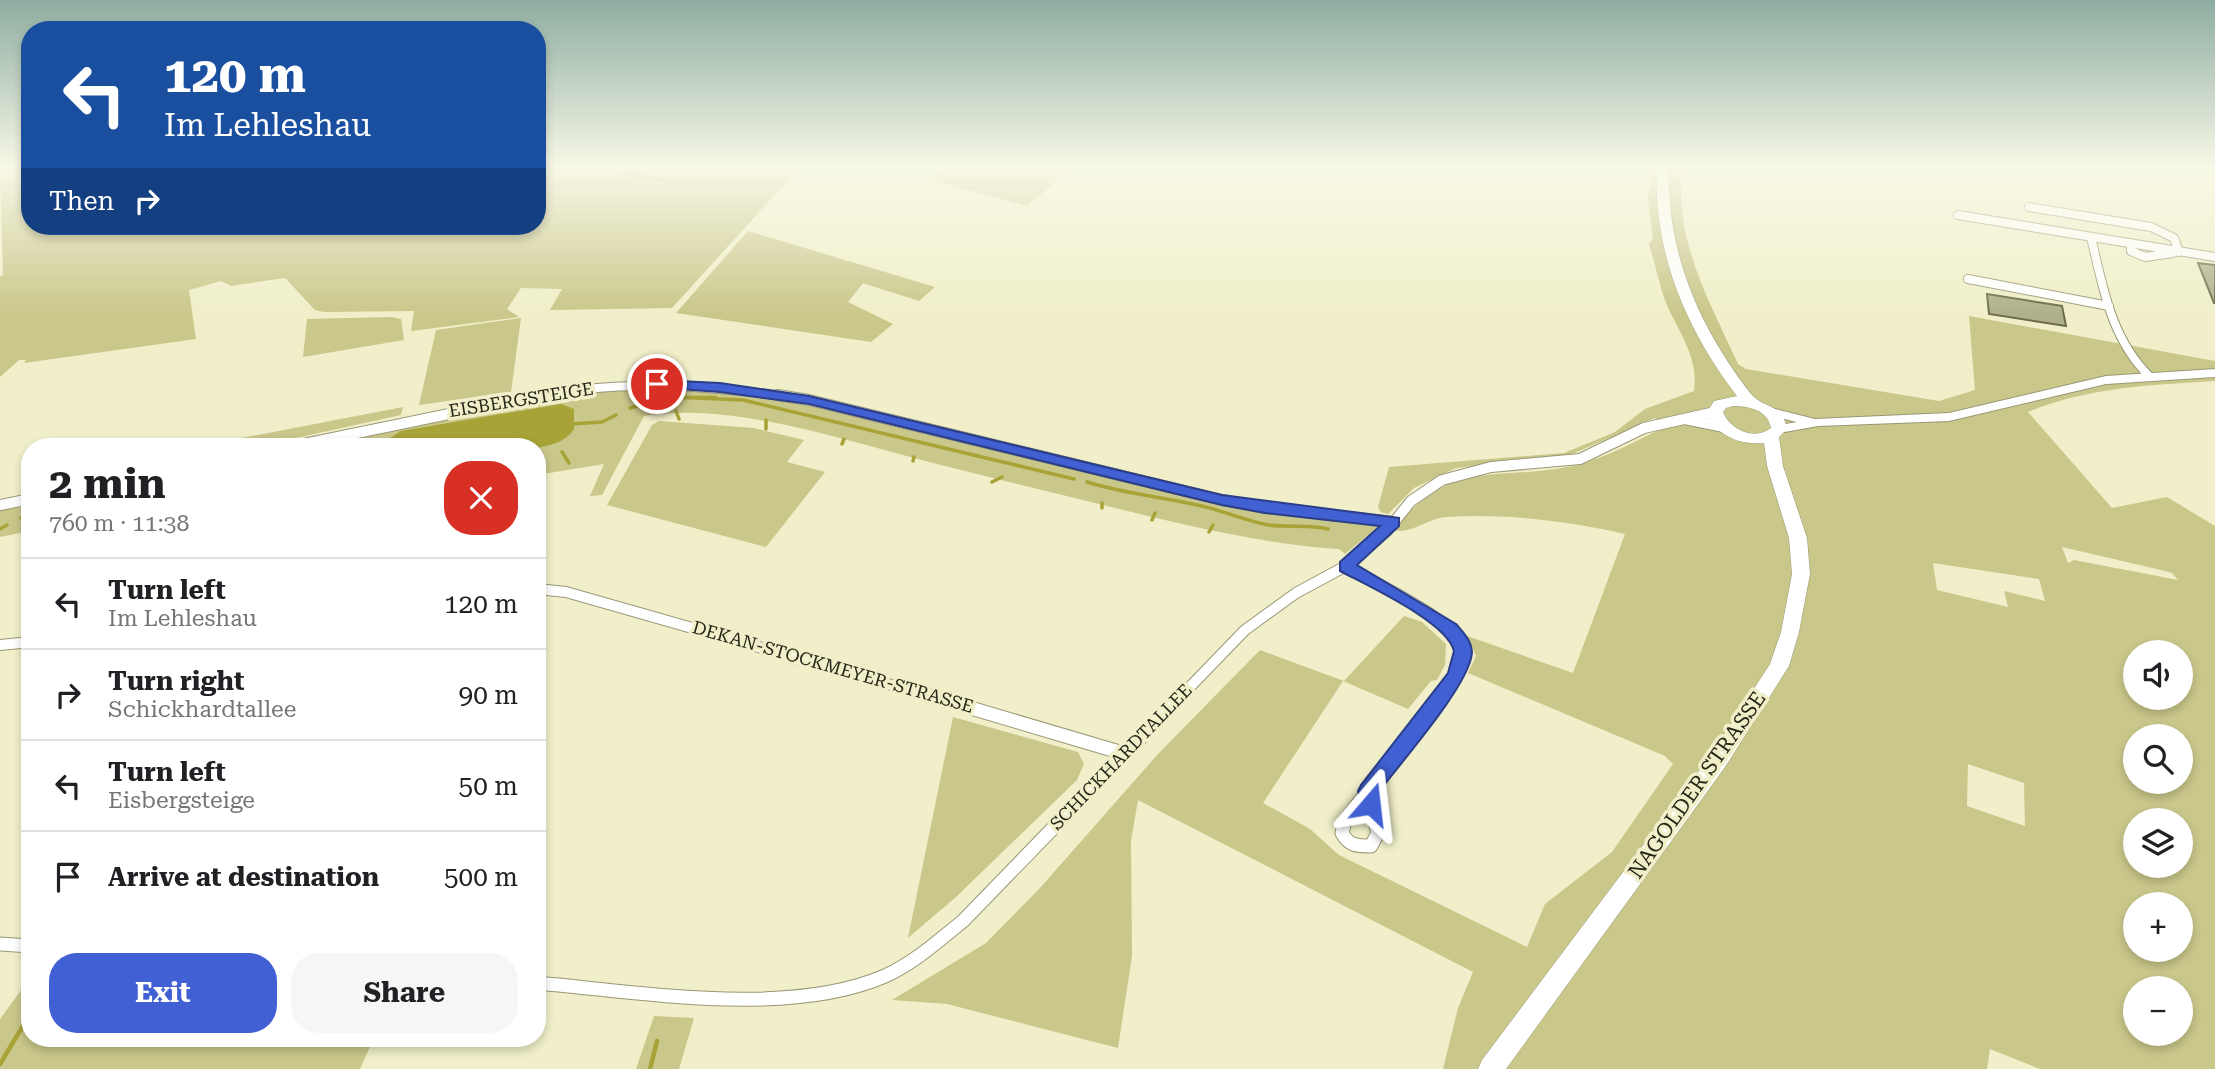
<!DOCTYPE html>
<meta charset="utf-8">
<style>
:root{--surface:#fff;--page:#f6f6f6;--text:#202124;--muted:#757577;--line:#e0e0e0;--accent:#4060d3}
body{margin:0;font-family:"Roboto Serif",serif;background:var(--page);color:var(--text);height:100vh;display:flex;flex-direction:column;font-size:26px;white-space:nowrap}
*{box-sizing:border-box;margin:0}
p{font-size:23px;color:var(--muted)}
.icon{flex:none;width:38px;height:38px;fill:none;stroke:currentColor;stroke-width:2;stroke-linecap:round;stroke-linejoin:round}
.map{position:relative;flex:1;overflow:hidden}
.panel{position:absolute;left:21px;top:438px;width:525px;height:609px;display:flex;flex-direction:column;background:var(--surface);border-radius:28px;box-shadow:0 4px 10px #0003}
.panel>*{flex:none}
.hud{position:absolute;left:21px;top:21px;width:525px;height:214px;border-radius:28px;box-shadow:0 4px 10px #0003;background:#1a4fa0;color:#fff;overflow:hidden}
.buttons{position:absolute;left:2123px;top:640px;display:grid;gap:14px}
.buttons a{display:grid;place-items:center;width:70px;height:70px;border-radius:50%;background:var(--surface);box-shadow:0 4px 10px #0003;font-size:35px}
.pin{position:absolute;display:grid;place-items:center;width:60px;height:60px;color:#fff;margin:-30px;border:4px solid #fff;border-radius:50%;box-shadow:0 2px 7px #0007}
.me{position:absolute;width:77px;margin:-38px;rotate:17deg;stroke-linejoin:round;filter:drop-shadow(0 0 5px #0008)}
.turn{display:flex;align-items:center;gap:24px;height:147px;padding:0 28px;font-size:32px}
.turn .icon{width:91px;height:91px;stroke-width:2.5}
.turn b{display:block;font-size:49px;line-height:60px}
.then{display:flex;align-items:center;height:66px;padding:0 28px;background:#0003;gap:14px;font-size:26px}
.round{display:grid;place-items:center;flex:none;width:74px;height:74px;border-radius:28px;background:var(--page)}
.headline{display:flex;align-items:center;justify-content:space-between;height:119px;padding:0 28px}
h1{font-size:42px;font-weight:700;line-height:52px}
.cta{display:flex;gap:14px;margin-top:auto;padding:14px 28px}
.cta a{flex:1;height:80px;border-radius:28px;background:var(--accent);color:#fff;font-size:28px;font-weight:700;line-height:80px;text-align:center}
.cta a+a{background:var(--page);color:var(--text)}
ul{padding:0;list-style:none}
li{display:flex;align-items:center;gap:21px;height:91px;padding:0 28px;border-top:2px solid var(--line)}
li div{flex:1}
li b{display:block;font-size:26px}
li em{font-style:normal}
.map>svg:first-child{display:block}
.green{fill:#c9c78a;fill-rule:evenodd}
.water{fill:#a8a337}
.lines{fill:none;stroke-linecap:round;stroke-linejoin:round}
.stream-far2{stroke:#a8a337;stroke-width:2.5}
.stream-far1{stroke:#a8a337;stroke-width:3.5}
.stream{stroke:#a8a337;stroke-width:4.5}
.building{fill:#afaf8b;stroke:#6d6c4a;stroke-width:2}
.minor-far2-casing{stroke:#999875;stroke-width:10}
.minor-far1-casing{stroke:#999875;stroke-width:12}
.minor-casing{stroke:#999875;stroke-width:15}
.tertiary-casing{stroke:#999875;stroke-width:2}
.primary-casing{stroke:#999875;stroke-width:1}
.minor-far2{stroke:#fff;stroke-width:8}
.minor-far1{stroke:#fff;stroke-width:10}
.minor{stroke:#fff;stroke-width:13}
.tertiary{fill:#fff;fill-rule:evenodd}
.primary{fill:#fff;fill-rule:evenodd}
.route{fill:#4060d3;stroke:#2a3e89;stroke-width:2}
.labels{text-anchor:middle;stroke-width:7;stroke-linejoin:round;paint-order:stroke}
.street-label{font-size:18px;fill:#272618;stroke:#f0efc9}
.near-street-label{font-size:21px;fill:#272618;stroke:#f0efc9}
</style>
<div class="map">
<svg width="2215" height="1069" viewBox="0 0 2215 1069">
<rect width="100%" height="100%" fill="#f0efc9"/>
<path class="green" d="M0 166H30V226H537V166H801L672 308 550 310 562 289 521 288 507 309 519 317 411 331 414 311 324 312 315 310 285 278 231 286 221 281 189 290 196 339 24 363 26 360H19L0 377V276L3 275Z
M953 166H1074L1027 206 928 179Z
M1653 166H1682C1674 241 1708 298 1738 364L1746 369 1939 401 1975 390 1969 316 2215 361V381C2152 385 2088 387 2028 412L2112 508 2167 497 2215 526V1069H2040L1990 1049 1987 1069H1443L1458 1008 1473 972 1138 800 1131 841 1132 956 1118 1048 947 1004 892 1000 986 943 1040 888 1158 754 1260 650 1344 681 1404 616 1422 622 1446 644 1445 665 1437 680 1431 681 1408 709 1343 681 1263 803 1310 829 1339 855 1527 947 1545 904 1612 852 1673 764 1665 756 1468 673 1476 656 1467 636 1573 673 1625 534C1567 521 1505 513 1446 517 1428 518 1411 535 1394 530 1452 455 1499 483 1577 465 1608 457 1637 440 1665 427L1655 418 1570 455 1456 468 1414 488 1388 514 1381 512 1378 507 1389 467 1564 453 1615 432 1645 409 1694 391C1699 357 1679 333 1666 303 1659 284 1655 263 1649 244L1653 239 1648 199ZM2062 547 2161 570 2172 573 2178 580 2074 560 2068 563ZM1933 563 2039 579 2045 601 2004 591 2008 607 1937 590ZM2135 653H2180V698H2135ZM2135 737H2180V782H2135ZM1968 764 2024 783 2025 826 1967 806ZM2135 821H2180V866H2135ZM2135 905H2180V950H2135ZM2135 989H2180V1034H2135Z
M748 231 935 287 919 301 863 283 848 302 893 324 871 342 676 313Z
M392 317 401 319 404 340 303 357 307 319Z
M521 318 511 392 419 405 436 330Z
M678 388 805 404 1198 498 1379 526 1345 554 1339 549C1263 544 1189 526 1115 508 1047 491 978 475 910 457 830 436 726 402 644 416L602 495 590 496 604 464 537 475V446H310L553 395 617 389Z
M403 407 401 415 259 446H200Z
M659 421 754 428 804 440 787 462 825 472 766 547 607 505 652 425Z
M30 504V531L0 537V510Z
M953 717 1078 752 1084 764 1077 780 956 897 908 938Z
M30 978V1038H374L360 1069H0V1019Z
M654 1016 694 1018 679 1069H636Z"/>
<path class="water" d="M561 404 574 409V429C566 442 551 445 537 448L378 446 401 431Z"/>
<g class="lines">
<path class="stream-far2" d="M592 167 667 181
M672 397H716"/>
<path class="stream-far1" d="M630 408 671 397 743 400 1074 479
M676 411 679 419
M766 420V429
M572 424 602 422 616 415
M842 444 844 439
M562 452 569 463
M913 461 914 457
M992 482 1002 477
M1087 482C1126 494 1163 497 1202 506 1223 511 1250 522 1269 525 1290 528 1308 524 1328 529
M1102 503V508
M21 518 30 514
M1152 520 1155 513
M0 529 7 525
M1209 532 1213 525"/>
<path class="stream" d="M0 1064 30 1014
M650 1069 657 1041"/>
</g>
<path class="building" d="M2198 263 2215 265V303H2214Z
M1987 294 2062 306 2066 326 1989 314Z"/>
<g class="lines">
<g class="minor-far2-casing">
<path id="minor-far2" d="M2029 207 2151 227 2174 238 2179 252
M1958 215 2215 257
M2091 237C2103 288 2111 338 2149 376
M2131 243V251L2145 257 2173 253
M1968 279 2109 306
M533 397C618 379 703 385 789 397"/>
</g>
<g class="minor-far1-casing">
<path id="minor-far1" d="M777 395 809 400 1222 500 1265 508 1394 522
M1685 419 1724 427
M294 446 541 395
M0 505 30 499
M1346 566C1372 582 1455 618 1462 648 1466 665 1452 680 1443 692
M537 589 566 592 916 692
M0 645 30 642
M1185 692 1245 630 1296 593 1346 566 1387 531 1411 501 1442 480 1491 467 1580 459 1644 428 1715 412"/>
</g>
<g class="minor-casing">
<path id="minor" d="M910 690 1126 754
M1367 792 1378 833 1371 846C1357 846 1349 846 1342 833L1345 821Z
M1367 792 1444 690
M0 944 30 946
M537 983C640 992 788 1018 885 976 914 963 938 941 963 921L1187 690"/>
</g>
<g class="tertiary-casing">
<path id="tertiary" d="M2215 369V377L2106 384 1949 421 1818 426 1779 433 1774 432 1773 429 1774 426 1797 422 1767 415 1765 412 1771 408 1815 419 1949 413 2106 376Z"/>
</g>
<g class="primary-casing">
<path id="primary" d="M1657 166H1669C1666 252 1699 327 1751 394 1763 409 1782 402 1787 429L1779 437 1783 466 1807 538 1810 574 1799 632 1789 666 1725 767 1506 1069H1478L1482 1060 1711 755 1770 664 1781 632 1792 574 1789 538 1767 466 1764 443C1739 445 1716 436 1707 412L1714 401 1737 396C1685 328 1653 252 1657 166ZM1733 406C1749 406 1768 410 1771 428 1755 441 1730 430 1723 412L1726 408Z"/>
</g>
<use href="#minor-far2" class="minor-far2"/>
<use href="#minor-far1" class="minor-far1"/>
<use href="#minor" class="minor"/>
<use href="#tertiary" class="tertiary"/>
<use href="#primary" class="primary"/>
</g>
<linearGradient id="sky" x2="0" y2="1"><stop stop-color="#8eada1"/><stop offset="0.53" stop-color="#f8f8e7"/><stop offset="1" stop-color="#f8f8e7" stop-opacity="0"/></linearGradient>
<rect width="2215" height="315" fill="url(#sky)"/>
<path class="route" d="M657 380 720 383 809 396 1222 495 1399 518V526L1357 565 1456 624C1463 632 1472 641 1472 653 1469 686 1400 763 1378 793L1381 804 1378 810H1364L1358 791 1361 785 1448 673 1454 651C1447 622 1368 586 1340 571V562L1380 526 1265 513 1222 505 809 404 720 392 652 387 650 384Z"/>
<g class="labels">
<g class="street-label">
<text transform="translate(521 400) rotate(-9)" y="6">EISBERGSTEIGE</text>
<text transform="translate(833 667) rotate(16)" y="6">DEKAN-STOCKMEYER-STRASSE</text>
<text transform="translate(1121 757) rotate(-46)" y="6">SCHICKHARDTALLEE</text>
</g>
<g class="near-street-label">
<text transform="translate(1697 785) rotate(-55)" y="7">NAGOLDER STRASSE</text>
</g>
</g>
</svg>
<div class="buttons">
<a><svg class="icon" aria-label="sound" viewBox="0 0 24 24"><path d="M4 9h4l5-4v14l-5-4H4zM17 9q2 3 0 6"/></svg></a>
<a><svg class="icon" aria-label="search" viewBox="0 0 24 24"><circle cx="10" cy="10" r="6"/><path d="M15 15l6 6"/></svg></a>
<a><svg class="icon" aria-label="layers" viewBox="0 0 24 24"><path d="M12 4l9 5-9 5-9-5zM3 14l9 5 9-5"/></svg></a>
<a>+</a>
<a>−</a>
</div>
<div class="pin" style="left:657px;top:384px;background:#d93025"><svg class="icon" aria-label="arrive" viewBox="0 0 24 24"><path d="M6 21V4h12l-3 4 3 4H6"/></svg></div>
<svg class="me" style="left:1371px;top:804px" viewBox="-20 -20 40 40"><path d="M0-17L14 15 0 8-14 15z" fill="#4060d3" stroke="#fff" stroke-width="4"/></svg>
<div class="hud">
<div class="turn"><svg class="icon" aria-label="left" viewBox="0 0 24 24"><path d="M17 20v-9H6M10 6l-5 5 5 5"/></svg><div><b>120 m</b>Im Lehleshau</div></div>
<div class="then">Then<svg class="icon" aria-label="right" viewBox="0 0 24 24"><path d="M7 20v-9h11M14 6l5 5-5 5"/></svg></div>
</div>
<section class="panel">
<div class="headline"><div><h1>2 min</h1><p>760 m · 11:38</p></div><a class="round" style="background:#d93025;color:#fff"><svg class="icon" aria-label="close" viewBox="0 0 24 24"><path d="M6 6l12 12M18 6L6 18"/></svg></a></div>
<ul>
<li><svg class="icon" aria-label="left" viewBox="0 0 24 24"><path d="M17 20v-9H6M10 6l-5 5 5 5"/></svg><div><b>Turn left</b><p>Im Lehleshau</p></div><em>120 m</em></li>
<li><svg class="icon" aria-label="right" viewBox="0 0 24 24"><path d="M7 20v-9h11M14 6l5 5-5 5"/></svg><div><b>Turn right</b><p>Schickhardtallee</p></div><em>90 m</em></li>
<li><svg class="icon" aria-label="left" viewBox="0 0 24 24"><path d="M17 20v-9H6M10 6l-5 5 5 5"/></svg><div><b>Turn left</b><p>Eisbergsteige</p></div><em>50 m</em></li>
<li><svg class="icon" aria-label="arrive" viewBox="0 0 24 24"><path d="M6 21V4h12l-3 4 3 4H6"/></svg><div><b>Arrive at destination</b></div><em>500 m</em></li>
</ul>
<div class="cta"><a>Exit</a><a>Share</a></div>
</section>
</div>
